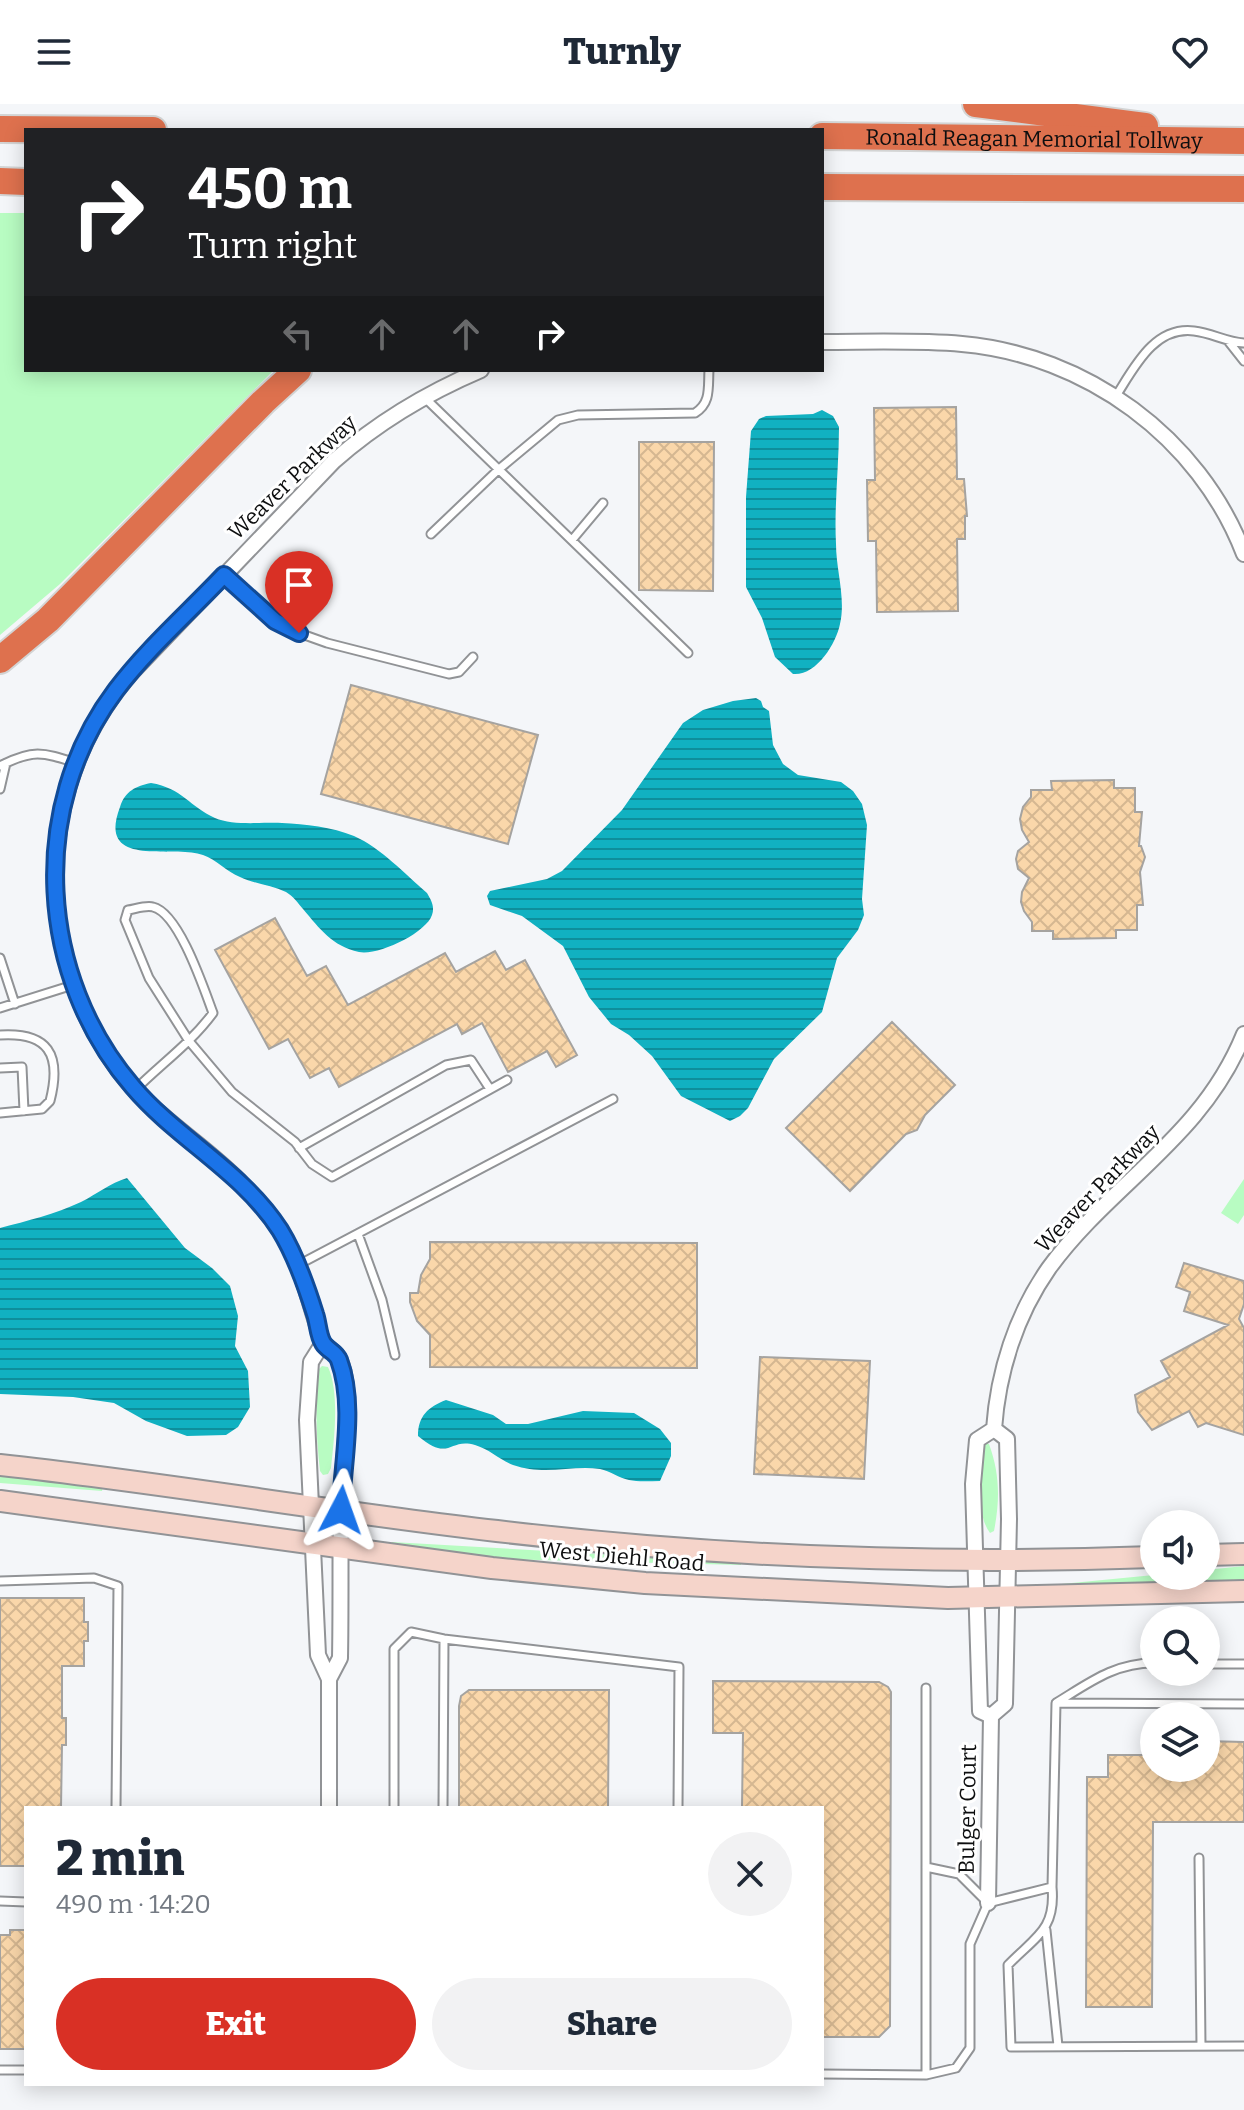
<!DOCTYPE html>
<meta charset="utf-8">
<style>
:root{--surface:#fff;--page:#f2f2f3;--text:#1f2937;--muted:#747a83;--accent:#d93025}
body{margin:0;font-family:Bitter,serif;background:var(--page);color:var(--text);height:100vh;display:flex;flex-direction:column;font-size:30px;white-space:nowrap}
*{box-sizing:border-box;margin:0}
p{font-size:26px;color:var(--muted)}
.icon{flex:none;width:44px;height:44px;fill:none;stroke:currentColor;stroke-width:2;stroke-linecap:round;stroke-linejoin:round}
.map{position:relative;flex:1;overflow:hidden}
.panel{position:absolute;left:24px;top:1702px;width:800px;height:280px;display:flex;flex-direction:column;background:var(--surface);border-radius:0px;box-shadow:0 4px 20px #0003}
.panel>*{flex:none}
.banner{position:absolute;left:24px;top:24px;width:800px;height:244px;border-radius:0px;box-shadow:0 4px 20px #0003;background:#202124;color:#fff;overflow:hidden}
.fabs{position:absolute;left:1140px;top:1406px;display:grid;gap:16px}
.fabs a{display:grid;place-items:center;width:80px;height:80px;border-radius:50%;background:var(--surface);box-shadow:0 4px 20px #0003;font-size:40px}
.pin{position:absolute;display:grid;place-items:center;width:68px;height:68px;color:#fff;margin:-82px -34px;border-radius:50% 50% 50% 0;rotate:-45deg;box-shadow:0 0 8px #0007}
.pin .icon{rotate:45deg}
.me{position:absolute;width:88px;margin:-44px;rotate:4deg;stroke-linejoin:round;filter:drop-shadow(0 0 6px #0008)}
.turn{display:flex;align-items:center;gap:28px;height:168px;padding:0 32px;font-size:36px}
.turn .icon{width:104px;height:104px;stroke-width:2.5}
.turn b{display:block;font-size:56px;line-height:68px}
.lanes{display:flex;align-items:center;height:76px;padding:0 32px;background:#0003;justify-content:center;gap:40px;direction:ltr}
.lanes .off{opacity:.35}
.round{display:grid;place-items:center;flex:none;width:84px;height:84px;border-radius:42px;background:var(--page)}
.head{display:flex;align-items:center;justify-content:space-between;height:136px;padding:0 32px}
h1{font-size:48px;font-weight:800;line-height:60px}
.cta{display:flex;gap:16px;margin-top:auto;padding:16px 32px}
.cta a{flex:1;height:92px;border-radius:48px;background:var(--accent);color:#fff;font-size:32px;font-weight:800;line-height:92px;text-align:center}
.cta a+a{background:var(--page);color:var(--text)}
header{display:flex;justify-content:space-between;align-items:center;height:104px;padding:0 32px;background:var(--surface);font-size:36px;font-weight:800}
.map>svg:first-child{display:block}
.grass{fill:#b8fcc2}
.water{fill:url(#water-rules)}
.building{fill:url(#building-cross-hatch);stroke:#a5a3a0;stroke-width:2}
.lines{fill:none;stroke-linecap:round;stroke-linejoin:round}
.lane-casing{stroke:#919396;stroke-width:11}
.street-casing{stroke:#919396;stroke-width:18}
.secondary-casing{stroke:#919396;stroke-width:24}
.highway-casing{stroke:#d3d4d4;stroke-width:30}
.lane{stroke:#fff;stroke-width:7}
.street{stroke:#fff;stroke-width:14}
.secondary{stroke:#f5d4ca;stroke-width:20}
.highway{stroke:#de714e;stroke-width:26}
.route-casing{stroke:#114b97;stroke-width:20}
.route{stroke:#1a73e8;stroke-width:14}
.labels{text-anchor:middle;stroke-width:6;stroke-linejoin:round;paint-order:stroke}
.street-label{font-size:22px;fill:#0d0e0f;stroke:#fff}
</style>
<header><svg class="icon" aria-label="menu" viewBox="0 0 24 24"><path d="M4 6h16M4 12h16M4 18h16"/></svg>Turnly<svg class="icon" aria-label="heart" viewBox="0 0 24 24"><path d="M12 20l-8-8c-3-5 5-10 8-4 3-6 11-1 8 4z"/></svg></header>
<div class="map">
<svg width="1244" height="2006" viewBox="0 0 1244 2006">
<defs>
<pattern id="water-rules" width="6" height="5" patternUnits="userSpaceOnUse" patternTransform="scale(2)"><rect width="6" height="5" fill="#11b1c1"/><path d="M0 2.5h6" fill="none" stroke="#0e8e9b"/></pattern>
<pattern id="building-cross-hatch" width="8" height="8" patternUnits="userSpaceOnUse" patternTransform="scale(2)"><rect width="8" height="8" fill="#fad7aa"/><path d="M0 0l8 8M0 8l8-8" fill="none" stroke="#d5b791"/></pattern>
</defs>
<rect width="100%" height="100%" fill="#f4f6f9"/>
<path class="grass" d="M0 109H26V266H274L60 480 0 531Z
M1244 1075V1111L1238 1120 1221 1109Z
M322 1262 328 1263C340 1289 334 1336 331 1364L328 1370 323 1371 320 1367C316 1332 315 1300 319 1265Z
M986 1339 989 1340C1000 1370 1000 1396 994 1427L990 1429C975 1409 982 1370 983 1346Z
M0 1370 103 1382 102 1387 0 1379Z
M392 1438 741 1458V1461L494 1455 391 1442Z
M1244 1462V1479L1041 1482 1154 1471 1206 1472V1466Z"/>
<path class="water" d="M822 306 833 312 839 323C839 362 834 401 836 440 836 466 846 494 840 520 836 540 816 572 793 570L775 553 762 514 746 483V393L751 327 759 315 766 312 813 310Z
M756 594 761 597 763 603 769 607 773 641 783 660 798 671 841 678 853 687 862 700 867 721 862 795 864 811 858 826 837 854 822 908 774 955 748 1004 740 1012 730 1017 681 992 652 952 629 931 611 920 589 893 563 842 522 812 490 801 487 792 490 787 547 775 562 767 622 706 683 619 703 606 733 597Z
M151 679C182 684 190 703 215 714 233 722 262 718 282 719 305 720 332 723 354 732 381 744 405 770 427 789 431 796 435 802 432 811 426 829 378 852 359 848 332 842 320 825 303 805 298 799 293 792 286 788 271 781 255 780 240 773 227 768 216 755 203 751 173 740 96 766 120 703 125 687 136 682 151 679Z
M127 1074 185 1144 212 1164 230 1182 238 1212 235 1242 248 1267 250 1303 238 1323 226 1331 187 1332 146 1317 114 1299 73 1293 0 1290V1124C27 1117 55 1110 81 1098 97 1090 110 1079 127 1074Z
M446 1296 493 1311 506 1320H528L583 1307 634 1309 660 1325 671 1339V1352L660 1377C650 1377 638 1378 629 1376 619 1374 610 1367 600 1365 571 1361 545 1372 513 1361 500 1356 489 1345 475 1341 449 1333 450 1359 418 1332 418 1312 428 1303 446 1296Z"/>
<path class="building" d="M956 303 957 375H964L967 412H965V435H957L958 507 877 508 876 437H868L867 376H875L874 304Z
M639 338H714L713 487 639 486Z
M351 581 538 631 508 740 321 690Z
M1114 676V684H1135V708H1142L1139 742H1141L1145 753 1140 768 1143 801H1137V826H1116V834L1053 835V827H1032V818L1024 807 1021 798 1022 788 1029 774 1018 765 1016 755 1018 747 1029 738 1022 726 1020 715 1023 703 1031 693V686H1052L1051 677Z
M275 814 307 872 326 862 348 901 445 849 456 868 495 847 506 866 525 856 577 951 556 963 547 947 508 968 482 919 462 930 457 920 339 983 329 964 310 974 288 935 269 945 215 846Z
M892 918 955 981 925 1011 917 1026 906 1030 850 1087 786 1024Z
M430 1138 697 1139V1264L430 1263V1231L417 1217 410 1198V1189H418L421 1171 430 1155Z
M1184 1159 1244 1177V1200L1239 1215 1244 1224V1331L1206 1319 1198 1323 1189 1307 1152 1326 1138 1308 1135 1291 1170 1273 1161 1257 1228 1221 1184 1207 1190 1188 1176 1183Z
M760 1253 870 1257 864 1375 754 1370Z
M0 1494H84V1518H88V1537H84V1562H62V1614H66V1641H62L61 1704H26V1762H0Z
M713 1577 879 1578 888 1583 891 1588 890 1922 879 1933H822V1704H742L743 1629H713Z
M469 1586H609L608 1704H459V1602L461 1592Z
M1206 1637 1244 1638V1718H1153L1152 1903H1086L1087 1673H1108V1651H1154V1664H1206Z
M10 1826H26V1945H0V1831H10Z"/>
<g class="lines">
<g class="lane-casing">
<path id="lane" d="M1229 238 1244 257
M1116 292C1134 264 1154 222 1194 227 1212 229 1226 238 1244 239
M425 294 688 549
M431 430 498 366 558 316 578 311 695 309C711 299 708 284 709 266
M572 436 603 399
M224 471 275 517 299 529 327 539 449 570 459 568 473 553
M0 662C33 645 42 648 76 659
M0 685 6 659
M0 854 15 900
M0 904 73 881
M0 931C48 928 62 950 50 997L42 1005 0 1009
M0 964 22 963 24 1007
M135 986C161 960 191 939 213 909 204 885 179 809 153 803 146 801 135 805 128 806L125 816 149 874 189 937 232 988 295 1038 312 1060 332 1073 507 976
M299 1044 446 961 471 956 490 985
M358 1130 382 1196 395 1251
M298 1161 613 995
M0 1477 94 1474 118 1482 116 1704
M1206 1560H1244
M926 1584V1971
M1058 1599 1244 1600
M394 1704V1545L411 1528 444 1535 679 1563 678 1704
M443 1704 444 1535
M1199 1754 1201 1942
M926 1763 959 1770 986 1797
M1052 1783 1056 1599C1089 1579 1114 1559 1154 1559
M0 1797 26 1798
M988 1799 1052 1783C1056 1826 1035 1833 1008 1861L1011 1943 1244 1942
M1046 1826 1058 1942
M0 1966H26
M822 1970 926 1971 956 1964 970 1944V1840L988 1799"/>
</g>
<g class="street-casing">
<path id="street" d="M822 238C868 238 916 236 962 240 1086 251 1199 333 1244 450
M323 1239 311 1258 307 1316 318 1551 329 1575V1704
M994 1325C998 1268 1016 1211 1049 1164 1111 1079 1202 1034 1244 930
M329 1575 340 1554C341 1502 340 1449 341 1397 342 1362 356 1285 338 1253 334 1246 325 1244 322 1236 307 1196 302 1154 275 1119 265 1107 255 1093 244 1082 212 1047 168 1021 135 986 117 968 103 944 91 922 32 806 46 665 133 567L334 357C378 318 427 289 481 266
M991 1612 980 1607 973 1380 977 1336 994 1325
M988 1799 991 1612 1005 1600 1009 1415 1007 1335 994 1325"/>
</g>
<g class="secondary-casing">
<path id="secondary" d="M0 1361C166 1379 331 1408 497 1427 715 1453 934 1461 1154 1453
M0 1397 492 1464 645 1479 948 1494 1244 1487
M1206 1451 1244 1450"/>
</g>
<g class="highway-casing">
<g id="highway">
<path d="M976 0 1145 22"/>
<path d="M0 25 153 26"/>
<path id="s1" d="M822 32 1244 37"/>
<path d="M0 77 26 78"/>
<path d="M822 83 1244 85"/>
<path d="M0 556 48 516 263 298 298 266"/>
</g>
</g>
<use href="#lane" class="lane"/>
<use href="#street" class="street"/>
<use href="#secondary" class="secondary"/>
<use href="#highway" class="highway"/>
</g>
<g class="lines">
<g class="route-casing">
<path id="route" d="M299 529 275 517 224 471C188 509 147 545 116 586 27 704 38 873 133 983 177 1035 242 1067 280 1126 296 1152 306 1181 315 1210 318 1218 318 1231 323 1239 327 1246 336 1248 339 1256 356 1302 342 1359 341 1406"/>
</g>
<use href="#route" class="route"/>
</g>
<g class="labels">
<g class="street-label">
<text dy="8" stroke="none"><textPath href="#s1" startOffset="212">Ronald Reagan Memorial Tollway</textPath></text>
<text transform="translate(292 373) rotate(-44)" y="8">Weaver Parkway</text>
<text transform="translate(1097 1084) rotate(-46)" y="8">Weaver Parkway</text>
<text transform="translate(622 1452) rotate(5)" y="8">West Diehl Road</text>
<text transform="translate(967 1705) rotate(-89)" y="8">Bulger Court</text>
</g>
</g>
</svg>
<div class="fabs">
<a><svg class="icon" aria-label="sound" viewBox="0 0 24 24"><path d="M4 9h4l5-4v14l-5-4H4zM17 9q2 3 0 6"/></svg></a>
<a><svg class="icon" aria-label="search" viewBox="0 0 24 24"><circle cx="10" cy="10" r="6"/><path d="M15 15l6 6"/></svg></a>
<a><svg class="icon" aria-label="layers" viewBox="0 0 24 24"><path d="M12 4l9 5-9 5-9-5zM3 14l9 5 9-5"/></svg></a>
</div>
<div class="pin" style="left:299px;top:529px;background:#d93025"><svg class="icon" aria-label="arrive" viewBox="0 0 24 24"><path d="M6 21V4h12l-3 4 3 4H6"/></svg></div>
<svg class="me" style="left:341px;top:1406px" viewBox="-20 -20 40 40"><path d="M0-17L14 15 0 8-14 15z" fill="#1a73e8" stroke="#fff" stroke-width="4"/></svg>
<div class="banner">
<div class="turn"><svg class="icon" aria-label="right" viewBox="0 0 24 24"><path d="M7 20v-9h11M14 6l5 5-5 5"/></svg><div><b>450 m</b>Turn right</div></div>
<div class="lanes"><svg class="icon off" aria-label="left" viewBox="0 0 24 24"><path d="M17 20v-9H6M10 6l-5 5 5 5"/></svg><svg class="icon off" aria-label="ahead" viewBox="0 0 24 24"><path d="M12 20V5M6 11l6-6 6 6"/></svg><svg class="icon off" aria-label="ahead" viewBox="0 0 24 24"><path d="M12 20V5M6 11l6-6 6 6"/></svg><svg class="icon" aria-label="right" viewBox="0 0 24 24"><path d="M7 20v-9h11M14 6l5 5-5 5"/></svg></div>
</div>
<section class="panel">
<div class="head"><div><h1>2 min</h1><p>490 m · 14:20</p></div><a class="round"><svg class="icon" aria-label="close" viewBox="0 0 24 24"><path d="M6 6l12 12M18 6L6 18"/></svg></a></div>
<div class="cta"><a>Exit</a><a>Share</a></div>
</section>
</div>
